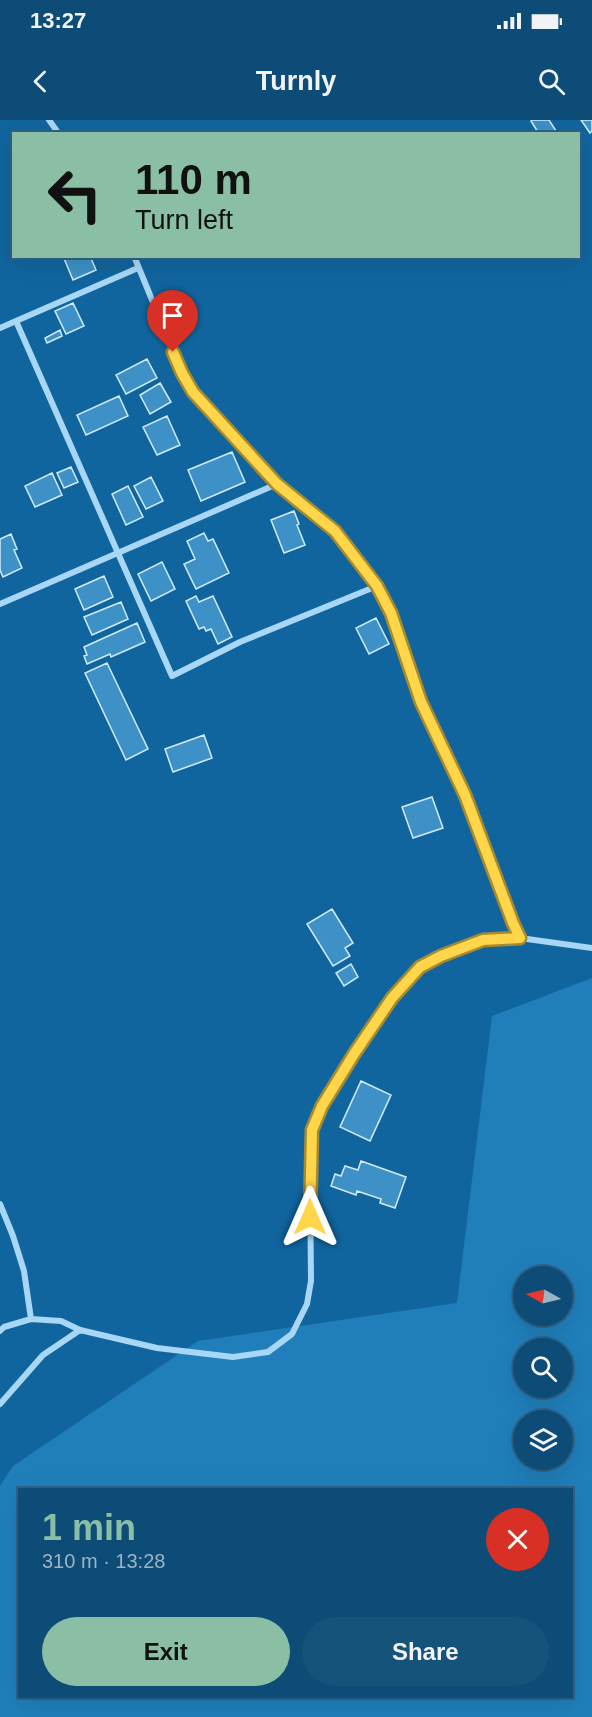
<!DOCTYPE html>
<meta charset="utf-8">
<style>
:root{--surface:#0d4c76;--page:#16537b;--text:#f1f3f6;--muted:#9ab4c5;--line:#2d6388;--accent:#8abfa5}
body{margin:0;font-family:Arial,sans-serif;background:var(--page);color:var(--text);height:100vh;display:flex;flex-direction:column;font-size:22px;white-space:nowrap}
*{box-sizing:border-box;margin:0}
p{font-size:20px;color:var(--muted)}
.icon{flex:none;width:33px;height:33px;fill:none;stroke:currentColor;stroke-width:2;stroke-linecap:round;stroke-linejoin:round}
.map{position:relative;flex:1;overflow:hidden}
.side{position:absolute;left:18px;top:1368px;width:555px;height:210px;display:flex;flex-direction:column;background:var(--surface);border-radius:0px;box-shadow:0 6px 24px #0002,0 0 0 2px var(--line)}
.side>*{flex:none}
.hud{position:absolute;left:12px;top:12px;width:568px;height:126px;border-radius:0px;box-shadow:0 6px 24px #0002,0 0 0 2px var(--line);background:#8abfa5;color:#111;overflow:hidden}
.needle{width:39px;rotate:278deg}
.fabs{position:absolute;left:513px;top:1146px;display:grid;gap:12px}
.fabs a{display:grid;place-items:center;width:60px;height:60px;border-radius:50%;background:var(--surface);box-shadow:0 6px 24px #0002,0 0 0 2px var(--line);font-size:30px}
.pin{position:absolute;display:grid;place-items:center;width:51px;height:51px;color:#fff;margin:-62px -26px;border-radius:50% 50% 50% 0;rotate:-45deg;box-shadow:0 0 6px #0007}
.pin .icon{rotate:45deg}
.me{position:absolute;width:66px;margin:-33px;rotate:0deg;stroke-linejoin:round;filter:drop-shadow(0 0 4px #0008)}
.turn{display:flex;align-items:center;gap:21px;height:126px;padding:0 24px;font-size:27px}
.turn .icon{width:78px;height:78px;stroke-width:2.5}
.turn b{display:block;font-size:42px;line-height:51px}
.round{display:grid;place-items:center;flex:none;width:63px;height:63px;border-radius:32px;background:var(--page)}
.summary{display:flex;align-items:center;justify-content:space-between;height:102px;padding:0 24px}
h1{font-size:36px;font-weight:600;line-height:45px;color:var(--accent)}
.primary-button{display:flex;gap:12px;margin-top:auto;padding:12px 24px}
.primary-button a{flex:1;height:69px;border-radius:36px;background:var(--accent);color:#111;font-size:24px;font-weight:600;line-height:69px;text-align:center}
.primary-button a+a{background:var(--page);color:var(--text)}
.status{display:flex;justify-content:space-between;align-items:center;height:42px;padding:0 30px;background:var(--surface);direction:ltr}
.status svg{height:16px;fill:currentColor}
header{display:flex;justify-content:space-between;align-items:center;height:78px;padding:0 24px;background:var(--surface);font-size:27px;font-weight:600}
.map>svg:first-child{display:block}
.green{fill:#207fbb;fill-rule:evenodd}
.building{fill:#3e91c6;stroke:#d1ecfe;stroke-width:1.5}
.lines{fill:none;stroke-linecap:round;stroke-linejoin:round}
.minor{stroke:#a8d7f5;stroke-width:6}
.route-casing{stroke:#a68a30;stroke-width:15}
.route{stroke:#ffd54a;stroke-width:10}
</style>
<div class="status"><b>13:27</b><svg viewBox="0 0 49 12"><path d="M0 12V9h3v3zM5 12V6h3v6zM10 12V3h3v9zM15 12V0h3v12zM26 1h20v11H26zM47 4h2v5h-2z"/></svg></div>
<header><svg class="icon" aria-label="back" viewBox="0 0 24 24"><path d="M15 5l-7 7 7 7"/></svg>Turnly<svg class="icon" aria-label="search" viewBox="0 0 24 24"><circle cx="10" cy="10" r="6"/><path d="M15 15l6 6"/></svg></header>
<div class="map">
<svg width="592" height="1597" viewBox="0 0 592 1597">
<rect width="100%" height="100%" fill="#11659e"/>
<path class="green" d="M592 858V1597H0V1366L13 1346 198 1221 457 1183 492 896ZM524 1156H562V1196H524ZM524 1228H562V1268H524ZM524 1300H562V1340H524ZM20 1370H572V1576H20Z"/>
<path class="building" d="M532 0H549L558 14H539L531 1Z
M581 0H592V11L590 13Z
M63 136H90L96 150 73 160Z
M73 183 84 206 66 214 55 191Z
M60 210 62 216 47 223 45 218Z
M147 239 157 258 126 274 116 255Z
M160 263 171 282 150 294 140 275Z
M119 276 128 296 86 315 77 295Z
M167 296 180 325 157 335 143 307Z
M232 332 245 362 201 381 188 350Z
M71 347 78 362 64 368 57 353Z
M52 353 62 375 35 387 25 366Z
M151 357 163 381 146 389 134 366Z
M128 366 143 397 126 405 112 374Z
M294 391 299 404 297 405 305 425 284 433 271 400Z
M204 413 208 421 213 419 229 453 196 469 184 444 195 439 187 421Z
M11 414 17 429 14 430 22 448 3 457 0 450V419Z
M162 442 175 469 151 481 138 454Z
M104 456 113 477 84 490 75 469Z
M196 476 199 482 213 476 232 517 218 524 211 509 206 511 204 507 199 509 186 481Z
M121 482 128 499 92 515 84 497Z
M376 498 389 524 369 534 356 508Z
M137 503 145 522 111 537 110 534 87 544 84 536 87 535 84 527Z
M107 543 148 629 126 640 85 553Z
M204 615 212 638 173 652 165 629Z
M432 677 443 708 413 718 402 687Z
M332 789 353 823 345 828 350 836 333 846 307 804Z
M351 844 358 857 344 866 336 853Z
M361 961 391 975 370 1021 340 1007Z
M361 1041 406 1057 395 1088 380 1083 381 1079 357 1071 356 1075 331 1066 335 1054 341 1056 345 1046 358 1050Z"/>
<g class="lines">
<path class="minor" d="M49 0 59 14
M134 136 182 253 193 272 277 364 335 411 377 466 391 493 421 582 465 675 513 803 520 818
M138 148 16 201 172 556 240 522 377 466
M0 208 16 201
M0 484 277 364
M0 1084 13 1116 24 1151 31 1199
M0 1211 4 1207 31 1199 61 1201 80 1210 157 1228 233 1237 268 1232 292 1214 307 1184 311 1161 310 1054 312 1010 322 986 354 934 392 878 420 847 441 836 484 820 520 818 592 828
M0 1284 43 1235 80 1210"/>
</g>
<g class="lines">
<g class="route-casing">
<path id="route" d="M173 232 182 253 193 272 277 364 335 411 377 466 391 493 421 582 465 675 513 803 520 818 483 820 441 836 420 847 392 878 354 934 322 986 312 1010 310 1097"/>
</g>
<use href="#route" class="route"/>
</g>
</svg>
<div class="fabs">
<a><svg class="needle" viewBox="-14 -14 28 28"><path d="M0-13l5 13h-10z" fill="#e53935"/><path d="M0 13l5-13h-10z" fill="#9ab4c5"/></svg></a>
<a><svg class="icon" aria-label="search" viewBox="0 0 24 24"><circle cx="10" cy="10" r="6"/><path d="M15 15l6 6"/></svg></a>
<a><svg class="icon" aria-label="layers" viewBox="0 0 24 24"><path d="M12 4l9 5-9 5-9-5zM3 14l9 5 9-5"/></svg></a>
</div>
<div class="pin" style="left:173px;top:232px;background:#d93025"><svg class="icon" aria-label="arrive" viewBox="0 0 24 24"><path d="M6 21V4h12l-3 4 3 4H6"/></svg></div>
<svg class="me" style="left:310px;top:1097px" viewBox="-20 -20 40 40"><path d="M0-17L14 15 0 8-14 15z" fill="#ffd54a" stroke="#fff" stroke-width="4"/></svg>
<div class="hud">
<div class="turn"><svg class="icon" aria-label="left" viewBox="0 0 24 24"><path d="M17 20v-9H6M10 6l-5 5 5 5"/></svg><div><b>110 m</b>Turn left</div></div>
</div>
<section class="side">
<div class="summary"><div><h1>1 min</h1><p>310 m · 13:28</p></div><a class="round" style="background:#d93025;color:#fff"><svg class="icon" aria-label="close" viewBox="0 0 24 24"><path d="M6 6l12 12M18 6L6 18"/></svg></a></div>
<div class="primary-button"><a>Exit</a><a>Share</a></div>
</section>
</div>
